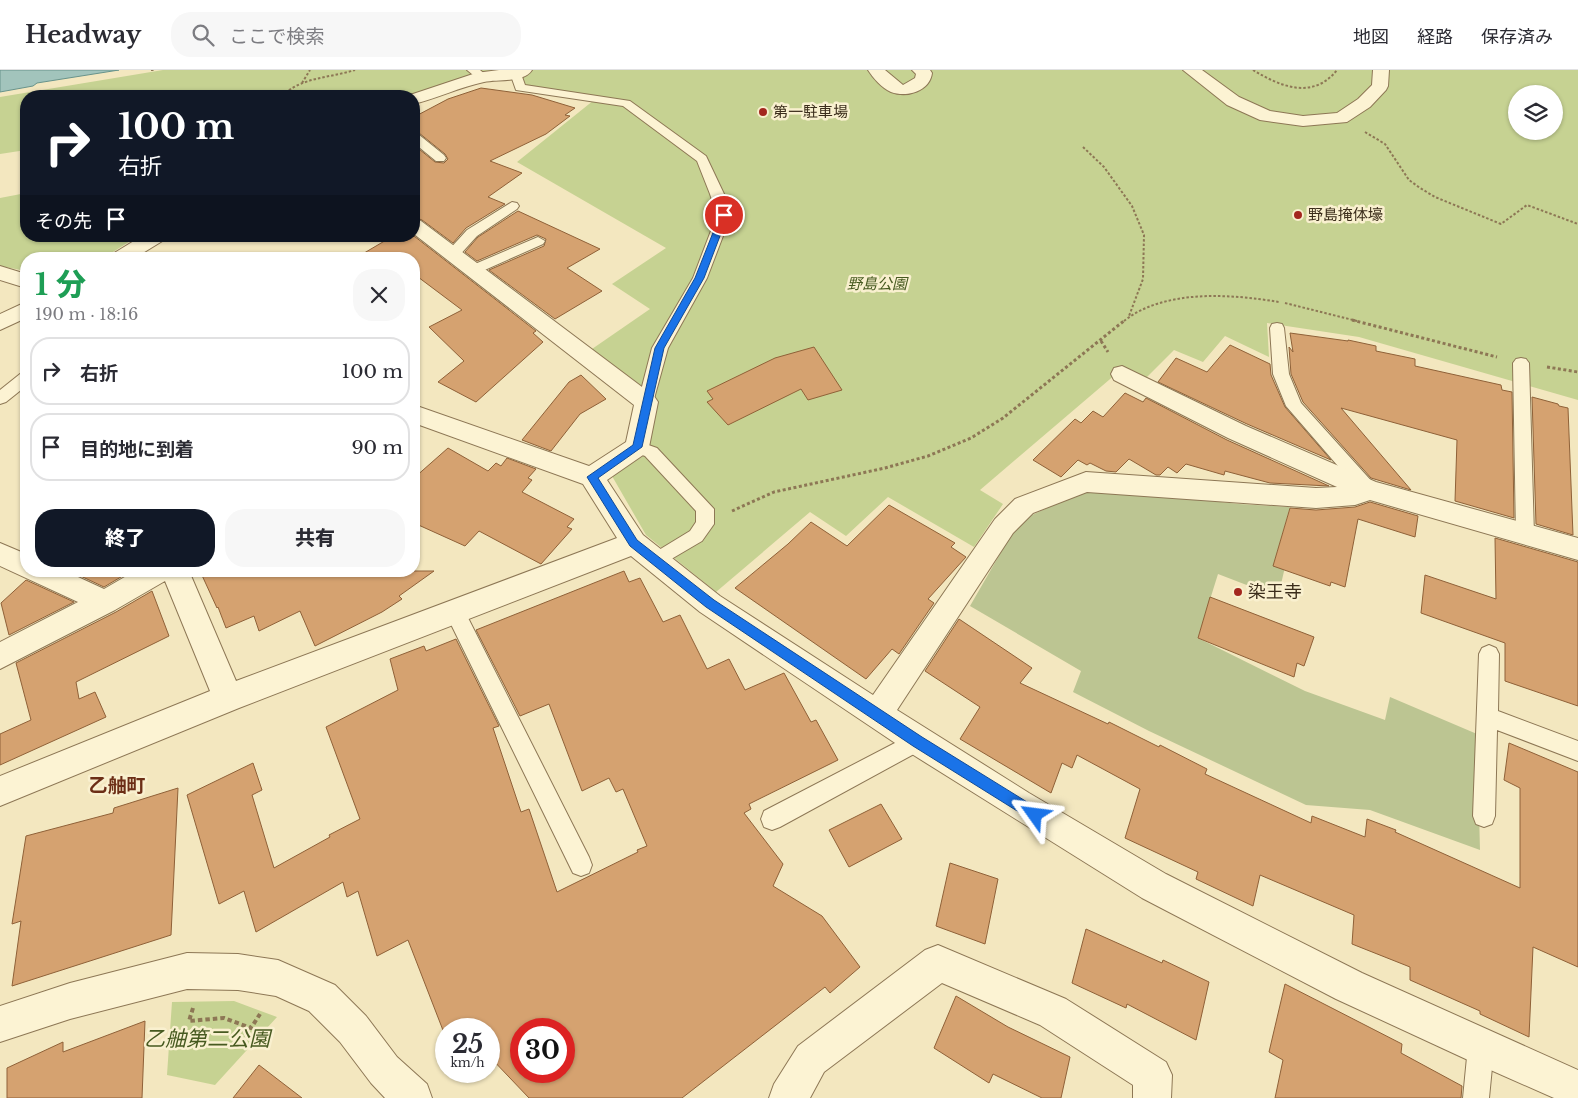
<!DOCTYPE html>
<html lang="ja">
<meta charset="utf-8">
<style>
:root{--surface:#fff;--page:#f7f7f7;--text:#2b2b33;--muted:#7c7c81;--line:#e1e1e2;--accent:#111827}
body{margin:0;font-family:"Libre Baskerville","Noto Sans JP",serif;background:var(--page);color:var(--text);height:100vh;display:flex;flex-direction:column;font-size:19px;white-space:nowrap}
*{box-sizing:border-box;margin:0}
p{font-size:16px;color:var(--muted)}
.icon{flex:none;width:28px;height:28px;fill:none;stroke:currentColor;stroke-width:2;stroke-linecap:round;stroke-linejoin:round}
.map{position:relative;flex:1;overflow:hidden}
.details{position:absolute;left:20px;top:182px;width:400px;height:325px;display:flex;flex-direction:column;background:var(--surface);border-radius:20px;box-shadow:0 1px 4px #0004}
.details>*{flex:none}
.hud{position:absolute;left:20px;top:20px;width:400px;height:152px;border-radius:20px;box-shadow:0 1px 4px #0004;background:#111827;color:#fff;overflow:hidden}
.fabs{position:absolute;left:1508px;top:15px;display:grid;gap:10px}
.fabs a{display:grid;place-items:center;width:55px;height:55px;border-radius:50%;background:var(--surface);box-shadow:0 1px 4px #0004;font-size:25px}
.speed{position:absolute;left:435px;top:948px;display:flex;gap:10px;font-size:25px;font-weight:700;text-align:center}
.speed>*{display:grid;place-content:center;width:65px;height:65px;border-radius:50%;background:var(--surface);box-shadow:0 1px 4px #0004;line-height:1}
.speed small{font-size:12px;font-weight:400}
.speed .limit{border:8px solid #d22;background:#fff;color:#111}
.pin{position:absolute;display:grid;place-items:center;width:42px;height:42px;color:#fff;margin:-21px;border:2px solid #fff;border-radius:50%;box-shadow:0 1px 5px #0007}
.me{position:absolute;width:55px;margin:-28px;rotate:301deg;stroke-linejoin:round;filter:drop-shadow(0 0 4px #0008)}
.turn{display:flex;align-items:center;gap:18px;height:105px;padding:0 15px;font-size:22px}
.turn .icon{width:65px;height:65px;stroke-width:2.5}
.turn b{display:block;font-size:35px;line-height:42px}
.then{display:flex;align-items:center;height:48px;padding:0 15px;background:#0003;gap:10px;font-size:19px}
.round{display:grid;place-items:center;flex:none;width:52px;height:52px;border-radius:20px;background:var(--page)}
.headline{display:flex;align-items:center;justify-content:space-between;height:85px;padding:0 15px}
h1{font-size:30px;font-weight:800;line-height:38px;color:#1e9e55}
.button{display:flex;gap:10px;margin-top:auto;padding:10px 15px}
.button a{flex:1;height:58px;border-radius:20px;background:var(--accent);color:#fff;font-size:20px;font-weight:800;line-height:58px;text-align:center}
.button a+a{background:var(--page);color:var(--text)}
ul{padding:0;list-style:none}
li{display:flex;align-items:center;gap:15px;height:68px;margin:0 10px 8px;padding:0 5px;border:2px solid var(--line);border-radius:20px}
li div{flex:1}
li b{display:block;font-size:19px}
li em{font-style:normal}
header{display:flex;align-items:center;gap:30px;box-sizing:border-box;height:70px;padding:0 25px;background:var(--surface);border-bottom:1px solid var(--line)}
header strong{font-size:24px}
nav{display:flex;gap:28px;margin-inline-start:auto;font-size:18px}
.search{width:350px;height:45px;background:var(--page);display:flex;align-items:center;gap:12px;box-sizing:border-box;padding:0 18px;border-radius:20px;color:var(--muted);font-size:19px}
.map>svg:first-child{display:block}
.green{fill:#c6d292;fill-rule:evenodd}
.cemetery{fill:#bcc592}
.water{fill:#a2c4bc;stroke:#68938b}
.building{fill:#d5a270;stroke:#8f6138;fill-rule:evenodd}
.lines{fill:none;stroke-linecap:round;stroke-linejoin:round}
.lane-casing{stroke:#8d7755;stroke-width:2}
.street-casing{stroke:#8d7755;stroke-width:2}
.path-far2{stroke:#8d7755;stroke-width:2;stroke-dasharray:2.5 2;stroke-linecap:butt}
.path-far1{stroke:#8d7755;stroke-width:3;stroke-dasharray:3 2.5;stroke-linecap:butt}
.path{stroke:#8d7755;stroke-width:4;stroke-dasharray:4.5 3;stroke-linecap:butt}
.lane{fill:#fcf3d3;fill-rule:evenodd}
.street{fill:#fcf3d3;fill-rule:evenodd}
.route{fill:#1a73e8;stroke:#114b97}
.poi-dot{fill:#a3271e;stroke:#f9f0cf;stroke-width:2}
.labels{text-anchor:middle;stroke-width:5;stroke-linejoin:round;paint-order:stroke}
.far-poi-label{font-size:15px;fill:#3b2d1b;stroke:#f9f0cf;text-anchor:start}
.far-park-label{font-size:15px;font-style:italic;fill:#475a20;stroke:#f9f0cf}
.poi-label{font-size:18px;fill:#3b2d1b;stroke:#f9f0cf;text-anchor:start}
.neighbourhood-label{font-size:19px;font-weight:bold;fill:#6c2e16;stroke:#f9f0cf}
.near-park-label{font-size:21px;font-style:italic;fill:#475a20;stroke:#f9f0cf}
</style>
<header>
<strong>Headway</strong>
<div class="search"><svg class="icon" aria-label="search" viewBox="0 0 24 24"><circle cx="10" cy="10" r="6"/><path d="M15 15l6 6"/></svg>ここで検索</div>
<nav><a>地図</a><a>経路</a><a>保存済み</a></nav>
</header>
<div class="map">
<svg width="1578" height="1028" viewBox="0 0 1578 1028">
<rect width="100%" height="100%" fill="#f3e7bf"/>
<path class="green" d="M163 0H495L406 26H26V80L0 84V27Z
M501 0H1578V330L1359 267 1267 253 1269 287 1225 266 1203 292 1174 280 1143 311 1116 304 980 420 1003 434 974 477 888 427 846 466 810 442 716 522 646 465 612 406 643 386 655 326 592 279 650 239 612 214 666 178 517 92 599 26 528 16ZM1516 24H1554V61H1516Z
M26 123V166H138L102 189H26V201L0 196V128Z
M234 931 277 947 215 1015 167 1005 172 932Z"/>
<path class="cemetery" d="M1099 419 1239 434 1290 437 1274 493 1285 497 1278 527 1218 504 1198 568 1305 621 1385 650 1390 627 1477 664 1480 780 1370 740 1306 735 1149 661 1073 622 1081 601 970 536 1019 451 1082 422Z"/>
<path class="water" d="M0 0H119L37 13 33 16 0 22Z"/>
<path class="building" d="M481 18 532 25 575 38 565 45 570 46 546 64 490 91 522 103 488 127 505 134 466 158 453 173 422 150 414 147V75L435 92 444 93 448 89 445 84 419 63 414 61V47L448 29Z
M518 141 600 179 567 198 602 221 555 249 489 200 544 176 546 169 537 165 477 191 465 182 478 167Z
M393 166H414L536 261 533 263 543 272 476 332 438 312 464 291 429 257 462 240 414 204V189H354Z
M1290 263 1348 271V270L1376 276V281L1415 289V296L1501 315 1502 320 1512 322 1514 448 1455 431 1457 370 1341 338 1411 420 1371 408 1303 332 1291 304 1289 277 1293 282Z
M1230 275 1270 294 1271 305 1285 337 1331 390 1247 354 1158 312 1176 288 1207 302Z
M814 277 842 320 808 330 801 319 728 355 707 332 713 329 707 321 775 288Z
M581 305 606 329 580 344 551 381 522 370 569 312Z
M1125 323 1143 332 1146 328 1227 370 1329 416 1270 413 1225 401 1224 405 1186 394 1177 403 1168 397 1160 405H1156L1129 389 1116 402 1106 401 1090 393 1087 395 1078 390 1061 407 1033 390 1075 349 1081 353 1093 341 1103 347Z
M1532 327 1558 334 1559 336 1568 338 1573 465 1536 454Z
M448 378 488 401 496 393 501 396 507 388 536 399 528 408 532 410 522 422 574 449 567 457 572 459 541 494 479 461 465 476 414 453V408Z
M1370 432 1418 446 1415 467 1358 449 1345 517 1331 512 1330 516 1273 496 1290 438 1316 440 1355 437Z
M889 435 955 473 951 477 966 487 928 529 934 533 899 584 892 579 866 609 735 518 788 474 811 452 847 476Z
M1495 468 1578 492V636L1505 611V573L1421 543 1425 505 1496 529Z
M70 501H131L104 517Z
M200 501H434L399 526 402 529 382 542 315 576 300 541 259 561 254 546 226 558 218 537 217 538Z
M624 501 629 512 640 508 663 552 680 545 707 599 729 589 745 620 784 603 811 652 816 650 838 690 749 734 751 739 744 743 783 794 773 816 822 846 860 897 830 923 825 917 682 1028H529L489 986V959H446V968L408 870 377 886 358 821 347 827 343 812 256 862 244 821 219 834 187 725 253 693 262 720 252 725 274 798 330 767 329 765 360 749 326 657 398 620 390 589 424 576 426 581 456 569 499 656 493 658 521 742 529 739 557 822 638 782 637 780 647 776 623 719 616 722 609 708 582 721 549 634 520 646 476 560ZM521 959H564V1001H521Z
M26 510 74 532 9 565 1 533Z
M152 521 169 566 76 612 79 629 95 622 106 647 0 695V664L31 650 16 593 116 542Z
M1210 527 1314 567 1304 596 1297 593 1294 607 1198 568Z
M959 549 1032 598 1020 613 1108 654 1109 652 1159 677 1160 675 1207 699 1205 704 1311 753 1312 746 1365 767 1367 749 1396 760 1395 762 1520 818V718L1504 710 1509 673 1578 702V897L1533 877 1529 967 1480 944V941L1410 910V897L1352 874 1354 845 1260 805 1253 836 1196 809 1198 802 1125 768 1140 719 1077 685 1072 698 1062 693 1051 723 960 669 980 637 925 601Z
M178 718 171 865 12 916 21 851 12 854 26 766 113 743 114 738Z
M881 734 902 769 849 797 829 760Z
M950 793 998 809 985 874 936 856Z
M1086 859 1162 893 1163 890 1209 912 1196 970 1127 934 1126 938 1072 913Z
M1285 914 1402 974 1401 983 1462 1016 1461 1028H1275L1283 990 1269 982Z
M956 926 1008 957 1070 987 1061 1028H1042L993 1004 989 1013 934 978Z
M145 951 142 1028H7V998L63 972V982Z
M259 995 302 1028H233Z"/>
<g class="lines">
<g class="lane-casing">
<path id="lane" d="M467 0H480L488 7 482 10 478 9Z
M512 1H520L525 15 630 31 706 86 724 124 731 145 707 208 668 278 652 336 646 338 640 336 638 332 652 278 693 208 717 145 710 124 697 91 623 36 516 20 510 3Z
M414 63 418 64 444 85 446 88 444 91H436L414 73Z
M512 132 517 133 519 136 517 139 477 166 457 188H447L445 185 447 182 467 160Z
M538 167 545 171 543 174 478 203H468L466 200 468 197Z
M1277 253 1282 254 1284 258 1289 304 1301 333 1375 415 1378 420 1375 425 1369 427 1363 425 1286 336 1273 304 1270 258 1272 254Z
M1521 288 1526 289 1529 293 1534 465 1531 470 1525 472 1519 470 1516 465 1513 293 1516 289Z
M26 303V316L6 332 0 334V320L20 304Z
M637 371 657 378 714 439V454L702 471 656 498 649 496 647 491 649 486 690 461 696 452V441L645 386 631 381 629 377 631 373Z
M455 534 462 536 589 787 592 795 589 803 581 806 573 803 445 542 448 536Z
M1489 575 1496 578 1499 584 1498 641 1578 671V691L1497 660 1495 746 1492 754 1484 757 1476 754 1473 746 1479 584 1482 578Z
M918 661 925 664 929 671 925 678 780 757 772 760 764 757 761 749 764 741Z
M1481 964 1490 968 1494 977 1489 1028H1463L1468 977 1472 968Z"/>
</g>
<g class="street-casing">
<path id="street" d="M499 0H532C524 13 498 9 484 12 460 17 438 28 414 34V26H407L476 3Z
M868 0H885L903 15 915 8 916 4 912 0H930L932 3C930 21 907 28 891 22 882 18 873 8 868 0Z
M1183 0H1202L1239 27 1270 41 1303 46 1337 43 1358 29 1372 15 1373 0H1389L1388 16 1386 20 1370 37 1347 52 1303 56 1260 50 1227 35Z
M414 149 421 151 654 326 658 332 649 377 646 383 607 410 643 465 720 526 873 625 995 449 1015 429 1086 402 1316 418 1337 417 1228 368 1114 310 1111 304 1114 298 1122 296 1246 356 1376 412 1578 468V490L1370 430 1355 435 1316 438 1087 422 1033 443 1013 463 897 640 1029 723 1166 804 1362 903 1578 1000V1028H1554L1468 990 1336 929 1142 828 907 681 700 542 631 486 239 638 0 736V706L210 621 165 511 115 540 0 599V572L78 532 0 496V473L26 484V501H65L104 519 135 501H189L236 611 617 468 583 414 414 353V335L589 396 626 372 634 335 414 164Z
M142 166H167L164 170 133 189H108L111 185Z
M0 196 26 204V218L0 210Z
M26 232V248L0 260V244Z
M938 875 1066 929 1166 992 1172 1005 1171 1028H1133V1015L1040 955 942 913 824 1002 810 1028H769L774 1014 798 976 925 880Z
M187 883 238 884 278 890 335 915 366 946 397 987 427 1014 432 1028H385L371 1013 340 972 309 941 276 926 238 920 187 919 70 949 0 972V936L70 913Z"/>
</g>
<path class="path-far2" d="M151 0H154
M1253 0C1281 17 1313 30 1337 0
M302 13 310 0
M282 26C301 7 330 8 355 0
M1365 62 1385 74 1409 110 1420 118 1435 127 1501 154 1527 135 1578 154
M1083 77 1104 97 1132 136 1144 165 1143 209 1129 246
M1285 233 1357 251
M1124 251C1164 219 1231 224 1279 232"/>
<path class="path-far1" d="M1352 250 1497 287
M1101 271 1108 282
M1547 297 1578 302
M732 441 774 422 885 398 928 386 971 368 1003 348 1125 250"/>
<path class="path" d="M193 938 189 951 224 948 251 958 260 944"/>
<use href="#lane" class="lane"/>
<use href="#street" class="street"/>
</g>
<path class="route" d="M724 142 728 145 704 208 664 278 642 377 598 408 637 470 714 530 922 667 1040 740 1042 745 1040 749 1035 751 1030 749 913 676 706 537 630 476 587 407 633 375 655 278 695 208 720 145Z"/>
<g class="poi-dot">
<circle cx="763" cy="42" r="5"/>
<circle cx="1298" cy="145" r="5"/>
<circle cx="1238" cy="522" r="5"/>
</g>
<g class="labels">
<g class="far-poi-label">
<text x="773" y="47">第一駐車場</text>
<text x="1308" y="150">野島掩体壕</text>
</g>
<g class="far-park-label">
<text x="877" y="219">野島公園</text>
</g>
<g class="poi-label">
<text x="1248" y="528">染王寺</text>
</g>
<g class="neighbourhood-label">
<text x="117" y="722">乙舳町</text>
</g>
<g class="near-park-label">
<text x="207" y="976">乙舳第二公園</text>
</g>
</g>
</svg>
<div class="fabs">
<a><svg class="icon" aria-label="layers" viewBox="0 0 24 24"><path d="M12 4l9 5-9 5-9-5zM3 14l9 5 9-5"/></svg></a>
</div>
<div class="speed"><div>25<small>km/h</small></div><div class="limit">30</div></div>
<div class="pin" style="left:724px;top:145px;background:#d93025"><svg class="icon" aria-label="arrive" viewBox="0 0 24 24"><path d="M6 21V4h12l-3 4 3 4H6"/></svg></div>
<svg class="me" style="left:1035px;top:745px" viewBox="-20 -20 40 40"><path d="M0-17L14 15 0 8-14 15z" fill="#1a73e8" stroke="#fff" stroke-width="4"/></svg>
<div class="hud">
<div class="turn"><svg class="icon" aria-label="right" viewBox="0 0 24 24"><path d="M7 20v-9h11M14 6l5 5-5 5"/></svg><div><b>100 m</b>右折</div></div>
<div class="then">その先<svg class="icon" aria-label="arrive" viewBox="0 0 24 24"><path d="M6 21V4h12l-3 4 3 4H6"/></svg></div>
</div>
<section class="details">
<div class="headline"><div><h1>1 分</h1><p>190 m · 18:16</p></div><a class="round"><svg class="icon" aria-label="close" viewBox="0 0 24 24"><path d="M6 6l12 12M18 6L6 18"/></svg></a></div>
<ul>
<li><svg class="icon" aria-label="right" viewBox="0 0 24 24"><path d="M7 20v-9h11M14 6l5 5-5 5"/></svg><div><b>右折</b></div><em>100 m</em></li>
<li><svg class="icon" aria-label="arrive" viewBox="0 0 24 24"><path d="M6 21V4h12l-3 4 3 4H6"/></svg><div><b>目的地に到着</b></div><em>90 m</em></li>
</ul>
<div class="button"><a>終了</a><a>共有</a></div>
</section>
</div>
